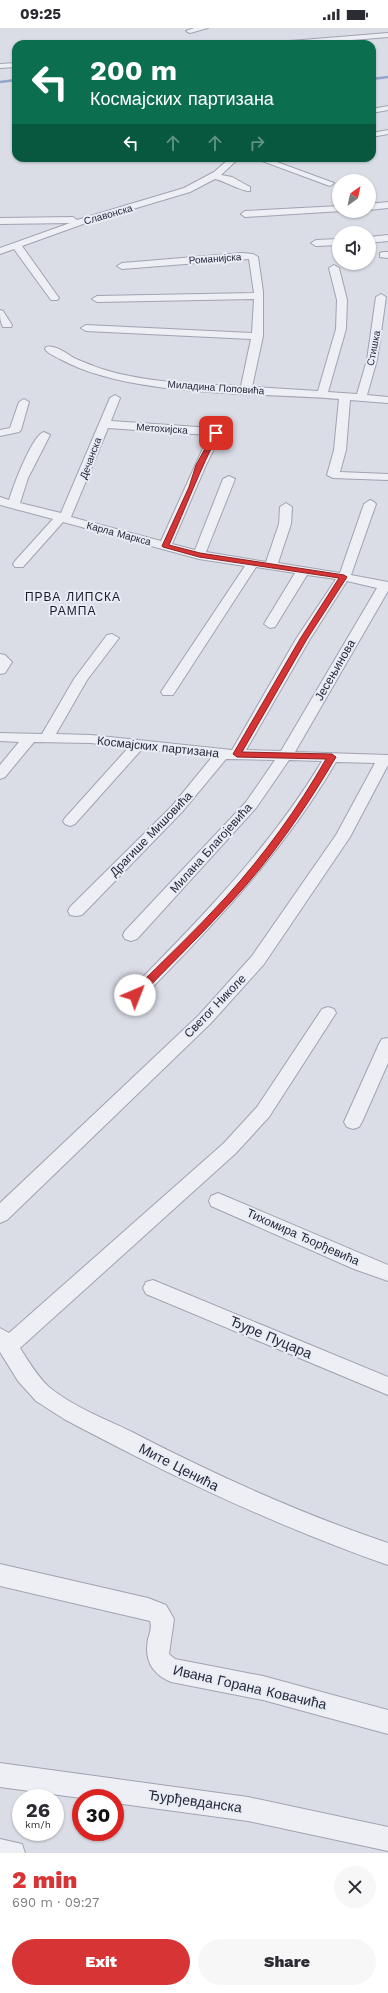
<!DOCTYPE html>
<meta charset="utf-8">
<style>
:root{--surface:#fff;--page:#f7f7f7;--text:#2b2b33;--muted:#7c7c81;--accent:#d63435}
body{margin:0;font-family:"Work Sans",sans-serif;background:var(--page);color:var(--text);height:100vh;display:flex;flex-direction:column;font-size:15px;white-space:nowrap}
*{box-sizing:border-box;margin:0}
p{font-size:13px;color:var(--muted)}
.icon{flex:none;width:22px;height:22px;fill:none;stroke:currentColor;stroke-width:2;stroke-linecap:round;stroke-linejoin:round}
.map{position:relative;height:1825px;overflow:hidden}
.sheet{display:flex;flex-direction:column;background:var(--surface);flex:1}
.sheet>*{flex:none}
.guide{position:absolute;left:12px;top:12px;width:364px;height:122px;border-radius:12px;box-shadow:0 1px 3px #0004;background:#0b6e4f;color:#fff;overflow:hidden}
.needle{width:26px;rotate:33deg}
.buttons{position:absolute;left:332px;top:146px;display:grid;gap:8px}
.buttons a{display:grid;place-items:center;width:44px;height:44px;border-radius:50%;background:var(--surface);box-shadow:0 1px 3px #0004;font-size:20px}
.speed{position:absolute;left:12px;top:1761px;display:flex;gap:8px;font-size:20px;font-weight:700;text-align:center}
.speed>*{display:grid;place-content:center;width:52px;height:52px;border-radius:50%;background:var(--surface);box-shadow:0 1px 3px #0004;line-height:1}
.speed small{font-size:10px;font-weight:400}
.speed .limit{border:6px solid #d22;background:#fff;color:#111}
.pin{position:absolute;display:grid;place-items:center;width:34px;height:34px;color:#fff;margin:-17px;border-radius:8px;box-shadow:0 2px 6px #0006}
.me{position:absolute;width:44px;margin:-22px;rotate:44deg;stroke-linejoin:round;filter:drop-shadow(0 0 3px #0008)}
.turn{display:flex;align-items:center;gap:14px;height:84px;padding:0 12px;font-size:18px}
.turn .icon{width:52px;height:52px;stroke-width:2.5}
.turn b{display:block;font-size:28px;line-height:34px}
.lanes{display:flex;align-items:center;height:38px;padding:0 12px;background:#0003;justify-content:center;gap:20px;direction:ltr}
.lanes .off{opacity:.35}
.round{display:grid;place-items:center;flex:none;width:42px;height:42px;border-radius:21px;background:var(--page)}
.summary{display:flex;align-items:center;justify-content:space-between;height:68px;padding:0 12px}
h1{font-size:24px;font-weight:800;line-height:30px;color:var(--accent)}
.button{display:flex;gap:8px;margin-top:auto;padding:8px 12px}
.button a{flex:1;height:46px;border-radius:24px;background:var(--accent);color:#fff;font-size:16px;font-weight:800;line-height:46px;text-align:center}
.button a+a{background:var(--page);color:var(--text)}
.status{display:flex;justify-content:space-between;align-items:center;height:28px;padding:0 20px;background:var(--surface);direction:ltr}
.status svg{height:11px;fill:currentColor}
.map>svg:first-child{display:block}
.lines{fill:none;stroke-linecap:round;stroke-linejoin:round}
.stream{stroke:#92a5ca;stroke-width:2.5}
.minor-casing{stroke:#a0a3b0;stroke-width:2}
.minor{fill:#edeff5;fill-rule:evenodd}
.route{fill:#d63435;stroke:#8b2222}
.labels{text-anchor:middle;stroke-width:4;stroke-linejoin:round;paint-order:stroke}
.far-street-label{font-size:10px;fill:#24293d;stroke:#eaecf4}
.far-quarter-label{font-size:12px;letter-spacing:1px;fill:#161b2d;stroke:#eaecf4}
.street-label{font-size:12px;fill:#24293d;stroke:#eaecf4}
.near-street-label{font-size:14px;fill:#24293d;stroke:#eaecf4}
</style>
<div class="status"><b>09:25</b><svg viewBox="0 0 49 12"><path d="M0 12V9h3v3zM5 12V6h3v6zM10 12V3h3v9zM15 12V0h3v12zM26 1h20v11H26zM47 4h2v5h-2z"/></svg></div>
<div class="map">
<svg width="388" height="1825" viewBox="0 0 388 1825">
<rect width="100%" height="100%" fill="#dadde6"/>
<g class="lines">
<path class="stream" d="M372 51 388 49
M0 54 16 52"/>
<g class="minor-casing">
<path id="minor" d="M194 0H208L190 5 186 3Z
M388 5V9L304 16H274L278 14Z
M16 35V39L0 40V36Z
M388 78V82L372 85V81Z
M388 102V106L372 109V105Z
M230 130H239L221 147 232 149 250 159V163C243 164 225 153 215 151L190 164 86 195 22 218 59 270 57 272H51L14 221 0 226V220L70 195 0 196V190L73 189 77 192 184 160 214 144Z
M254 130H266L334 155 330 158 327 157Z
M388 174V180L369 182V176Z
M339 178V183H342L245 189 241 186 245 183Z
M388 207V213L369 215V209Z
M339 211V217L316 218 311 215 316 212Z
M383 224H388V230L380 229V225Z
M242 225 253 226 258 229 263 264V308L252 359 318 363 336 301 337 272 329 240 334 237 339 240 347 272 346 301 328 364 357 366 367 332 376 269 381 266 386 269 377 332 367 367 388 369V375L350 372 346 422 340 444 388 446V452L333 450 327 447 334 422 339 371C258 364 131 370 60 331 55 328 48 326 45 321L46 319C56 316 68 327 76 331 85 335 94 338 102 341 146 355 196 356 241 358L251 311 86 303 81 300 86 297 252 305 254 271 97 274 92 271 97 268 254 265 249 231 122 241 117 238 122 235Z
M0 282 3 283 12 297 11 299H3C0 293 0 289 0 282Z
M115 367 120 370 111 393 198 399 220 403 222 405 206 437 172 516 195 522 223 451 229 448 235 451 206 524 266 534 279 496 280 479 286 475 292 479 291 496 278 535 340 545 364 476 370 472 374 474 376 476 351 547 388 554V563L295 724 388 727V737L350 809 264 936 211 995 7 1192 0 1195V1175L199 987 252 928 336 807 375 735 336 734C283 825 214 896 141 971L135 973 129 971 127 967 129 963C200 891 270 820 322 733L289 732 256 780 137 911 131 913 125 911 123 907 125 903 246 774 275 732 226 731 182 784 82 887 76 888 70 887 68 883 70 879 172 778 212 729 142 721 75 796 70 798 65 796 63 793 65 790 128 720 91 715 34 714 5 749 0 751V737L19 714 0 713V705L42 706 74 651 107 607 112 606 119 610 87 652 56 706 91 707 232 722 296 611 336 551 307 547 275 599 270 600 264 596 295 545 256 539 173 667H163L161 664 245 538 199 531 63 494 23 539H15L13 536 15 533 53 491 0 477V469L9 472C13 459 32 407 44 404L50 407 28 450 20 475 61 485 110 370ZM108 400 209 407 161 513 71 489ZM347 553 377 560 281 723 246 722 310 611Z
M24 371 29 374 21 402 19 404 0 408V402L10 400 19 374Z
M0 626 5 627 12 634 5 645 0 646Z
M328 979 334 981 336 985 269 1089 236 1125 20 1320C29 1334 37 1348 49 1359 73 1379 104 1390 132 1404 215 1447 299 1485 388 1515V1537C276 1498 169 1447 64 1391L36 1373 18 1353 0 1324V1300L9 1305 224 1115 257 1079 322 981Z
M388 1010V1035L362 1094 359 1099 353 1101 347 1099 344 1094 379 1016 382 1011Z
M218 1165 388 1237V1253L354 1241 211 1178 209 1173 211 1168Z
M153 1252 388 1349V1367L146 1266 143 1260 146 1254Z
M0 1536 148 1570 166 1577 174 1591 169 1626 175 1631 263 1648 388 1682V1706L263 1672 171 1654C152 1646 144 1632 148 1611 150 1605 152 1598 150 1593L0 1558Z
M0 1735 248 1769 388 1799V1823L248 1793 115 1775V1770H81L0 1759Z
M0 1811 22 1816 25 1825H0Z"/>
</g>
<use href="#minor" class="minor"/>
</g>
<path class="route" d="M214 404 219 405C200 441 186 479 169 517L200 525 344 547 347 549 307 611 242 724 332 726 336 729C306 780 272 830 231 874 201 907 169 938 138 970L135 971 130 967 131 965C163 933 196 902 226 869 264 827 298 780 326 731L237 729 233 726 300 611 339 550 199 529 163 519 162 518 189 459 196 437Z"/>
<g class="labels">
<g class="far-street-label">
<text transform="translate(108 186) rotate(-16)" y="4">Славонска</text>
<text transform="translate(215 230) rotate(-4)" y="4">Романијска</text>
<text transform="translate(373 320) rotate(-79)" y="4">Стишка</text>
<text transform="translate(216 359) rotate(4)" y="4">Миладина Поповића</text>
<text transform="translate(162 400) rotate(4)" y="4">Метохијска</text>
<text transform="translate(90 430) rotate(-69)" y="4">Дечанска</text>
<text transform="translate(119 505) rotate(15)" y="4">Карла Маркса</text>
</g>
<g class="far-quarter-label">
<text x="73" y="573">ПРВА ЛИПСКА<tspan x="73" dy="14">РАМПА</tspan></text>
</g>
<g class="street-label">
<text transform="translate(335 642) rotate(-60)" y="4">Јесењинова</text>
<text transform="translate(158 719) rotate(6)" y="4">Космајских партизана</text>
<text transform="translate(151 806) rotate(-46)" y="4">Драгише Мишовића</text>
<text transform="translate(211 820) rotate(-48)" y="4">Милана Благојевића</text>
<text transform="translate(215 978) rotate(-46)" y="4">Светог Николе</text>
<text transform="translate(303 1209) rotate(24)" y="4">Тихомира Ђорђевића</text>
</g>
<g class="near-street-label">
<text transform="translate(271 1309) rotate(23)" y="5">Ђуре Пуцара</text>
<text transform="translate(179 1439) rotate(27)" y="5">Мите Ценића</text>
<text transform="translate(250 1659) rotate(13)" y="5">Ивана Горана Ковачића</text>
<text transform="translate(195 1773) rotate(8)" y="5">Ђурђевданска</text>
</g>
</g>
</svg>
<div class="buttons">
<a><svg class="needle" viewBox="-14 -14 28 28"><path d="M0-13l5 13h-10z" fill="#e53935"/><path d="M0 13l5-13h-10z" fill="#7c7c81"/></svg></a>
<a><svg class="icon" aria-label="sound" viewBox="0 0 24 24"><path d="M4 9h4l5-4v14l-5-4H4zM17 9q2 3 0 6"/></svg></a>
</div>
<div class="speed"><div>26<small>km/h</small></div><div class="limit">30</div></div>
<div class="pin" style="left:216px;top:405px;background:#d93025"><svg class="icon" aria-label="arrive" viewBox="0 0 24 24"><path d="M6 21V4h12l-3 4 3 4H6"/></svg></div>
<svg class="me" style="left:135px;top:967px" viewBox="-20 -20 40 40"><circle r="19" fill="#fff"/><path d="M0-13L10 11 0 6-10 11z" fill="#d63435"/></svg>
<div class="guide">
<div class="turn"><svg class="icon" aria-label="left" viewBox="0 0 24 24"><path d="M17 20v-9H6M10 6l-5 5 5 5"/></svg><div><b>200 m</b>Космајских партизана</div></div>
<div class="lanes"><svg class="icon" aria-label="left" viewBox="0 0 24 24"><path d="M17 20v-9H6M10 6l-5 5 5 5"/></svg><svg class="icon off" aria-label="ahead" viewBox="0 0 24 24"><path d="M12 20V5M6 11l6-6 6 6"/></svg><svg class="icon off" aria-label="ahead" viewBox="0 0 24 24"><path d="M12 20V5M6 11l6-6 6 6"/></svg><svg class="icon off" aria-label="right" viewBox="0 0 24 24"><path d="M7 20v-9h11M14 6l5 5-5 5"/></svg></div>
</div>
</div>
<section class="sheet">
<div class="summary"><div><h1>2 min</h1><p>690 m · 09:27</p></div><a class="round"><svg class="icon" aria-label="close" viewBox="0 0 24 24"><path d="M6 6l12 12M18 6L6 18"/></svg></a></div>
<div class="button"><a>Exit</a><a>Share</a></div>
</section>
